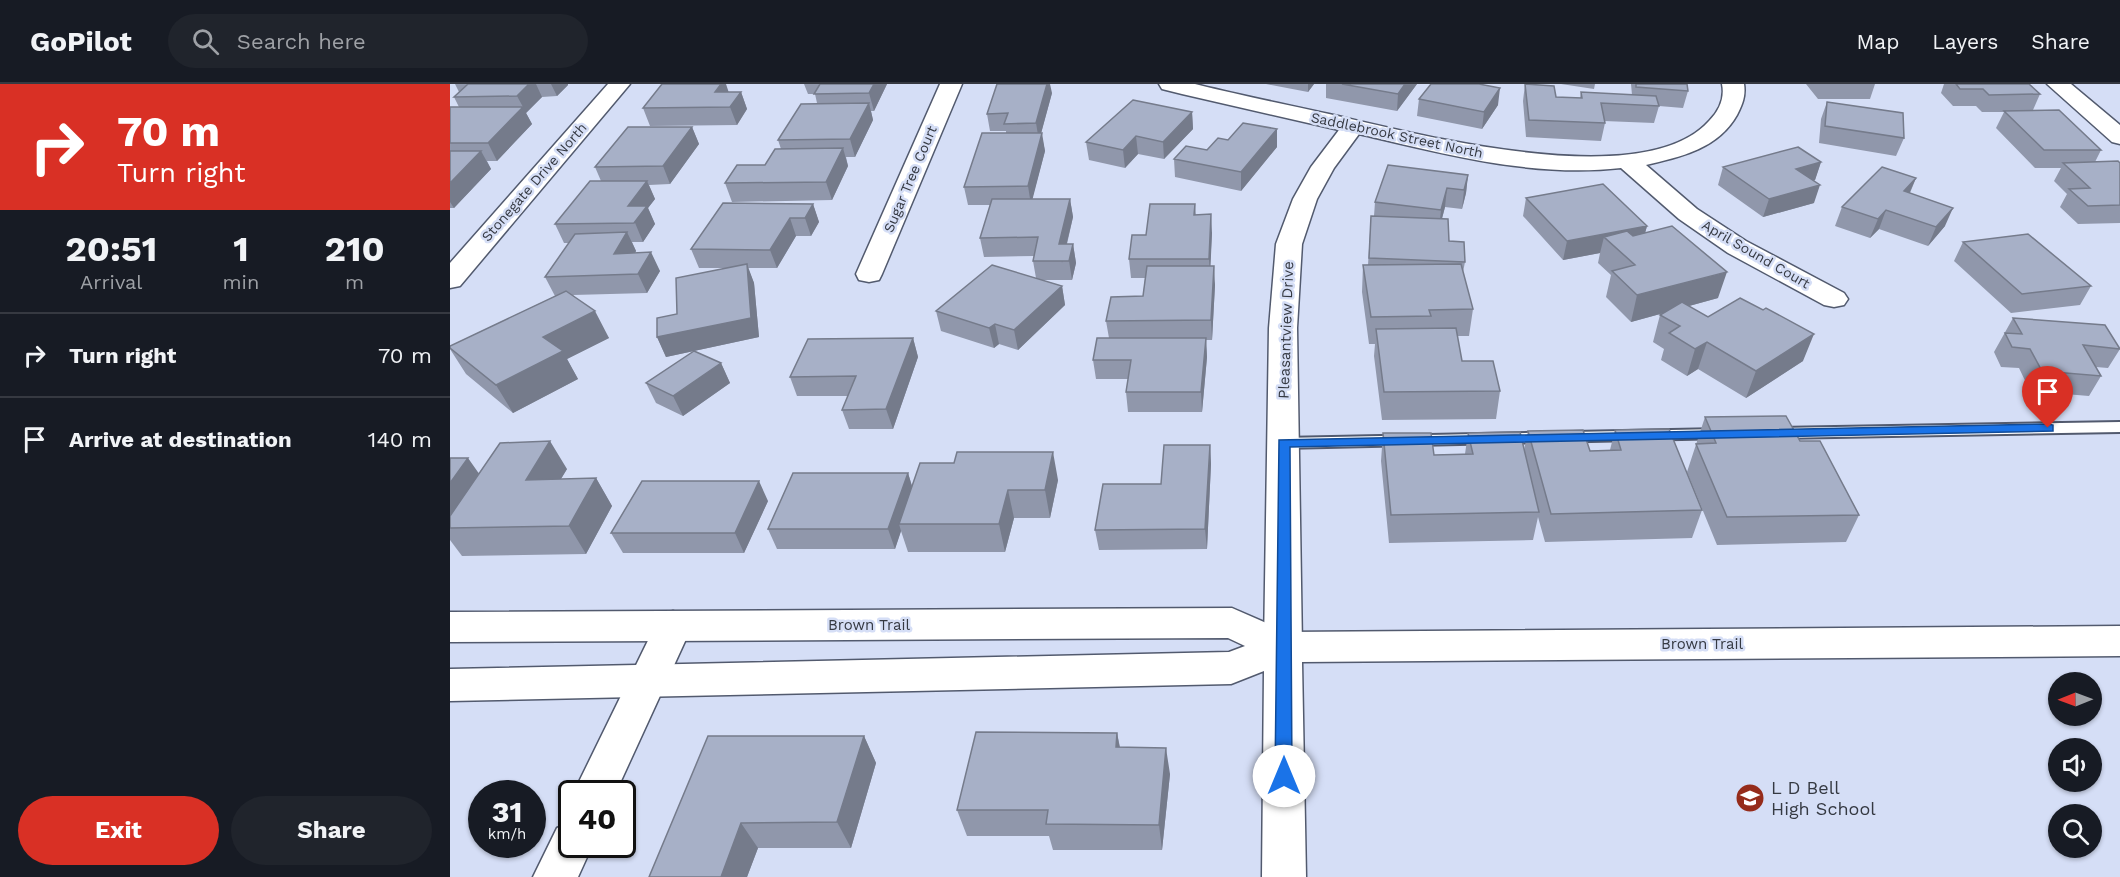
<!DOCTYPE html>
<style>
:root{--surface:#171b24;--page:#20242c;--text:#f1f3f6;--muted:#9ea1a6;--line:#363941;--accent:#d93025}
body{margin:0;font-family:"Work Sans",sans-serif;background:var(--page);color:var(--text);height:100vh;display:flex;flex-direction:column;font-size:22px;white-space:nowrap}
*{box-sizing:border-box;margin:0}
p{font-size:20px;color:var(--muted)}
.icon{flex:none;width:33px;height:33px;fill:none;stroke:currentColor;stroke-width:2;stroke-linecap:round;stroke-linejoin:round}
.map{position:relative;flex:1;overflow:hidden}
.panel{display:flex;flex-direction:column;background:var(--surface);width:450px}
.panel>*{flex:none}
.banner{background:#d93025;color:#fff;overflow:hidden}
.needle{width:39px;rotate:269deg}
.controls{position:absolute;left:1598px;top:588px;display:grid;gap:12px}
.controls a{display:grid;place-items:center;width:54px;height:54px;border-radius:50%;background:var(--surface);box-shadow:0 2px 4px #0004;font-size:30px}
.speed{position:absolute;left:18px;top:696px;display:flex;gap:12px;font-size:30px;font-weight:700;text-align:center}
.speed>*{display:grid;place-content:center;width:78px;height:78px;border-radius:50%;background:var(--surface);box-shadow:0 2px 4px #0004;line-height:1}
.speed small{font-size:15px;font-weight:400}
.speed .limit{border:3px solid #111;border-radius:9px;background:#fff;color:#111}
.pin{position:absolute;display:grid;place-items:center;width:51px;height:51px;color:#fff;margin:-62px -26px;border-radius:50% 50% 50% 0;rotate:-45deg;box-shadow:0 0 6px #0007}
.pin .icon{rotate:45deg}
.me{position:absolute;width:66px;margin:-33px;rotate:0deg;stroke-linejoin:round;filter:drop-shadow(0 0 4px #0008)}
.turn{display:flex;align-items:center;gap:21px;height:126px;padding:0 18px;font-size:27px}
.turn .icon{width:78px;height:78px;stroke-width:2.5}
.turn b{display:block;font-size:42px;line-height:51px}
.eta{display:flex;justify-content:space-evenly;align-items:center;height:102px;text-align:center}
.eta b{font-size:36px;font-weight:700;line-height:42px}
.primary-button{display:flex;gap:12px;margin-top:auto;padding:12px 18px}
.primary-button a{flex:1;height:69px;border-radius:36px;background:var(--accent);color:#fff;font-size:24px;font-weight:700;line-height:69px;text-align:center}
.primary-button a+a{background:var(--page);color:var(--text)}
ul{padding:0;list-style:none}
li{display:flex;align-items:center;gap:18px;height:84px;padding:0 18px;border-top:2px solid var(--line)}
li div{flex:1}
li b{display:block;font-size:22px}
li em{font-style:normal}
header{display:flex;align-items:center;gap:36px;box-sizing:border-box;height:84px;padding:0 30px;background:var(--surface);border-bottom:2px solid var(--line)}
header strong{font-size:28px}
nav{display:flex;gap:33px;margin-inline-start:auto;font-size:21px}
.search{width:420px;height:54px;background:var(--page);display:flex;align-items:center;gap:15px;box-sizing:border-box;padding:0 21px;border-radius:33px;color:var(--muted);font-size:22px}
main{display:flex;flex:1;min-height:0}
.map>svg:first-child{display:block}
.lines{fill:none;stroke-linecap:round;stroke-linejoin:round}
.service-casing{stroke:#525a6e;stroke-width:4}
.minor-casing{stroke:#525a6e;stroke-width:3}
.tertiary-casing{stroke:#525a6e;stroke-width:3}
.service{fill:#fff;fill-rule:evenodd}
.minor{fill:#fff;fill-rule:evenodd}
.tertiary{fill:#fff;fill-rule:evenodd}
.wall{fill:#9097ab}
.shaded-wall{fill:#757b8b}
.building{fill:#a7b0c7;stroke:#757b8b;stroke-width:1.5}
.route{fill:#1a73e8;stroke:#114b97;stroke-width:1.5}
.labels{text-anchor:middle;stroke-width:5;stroke-linejoin:round;paint-order:stroke}
.far-street-label{font-size:14px;fill:#353942;stroke:#d5def6}
.street-label{font-size:15px;fill:#353942;stroke:#d5def6}
.near-poi-label{font-size:18px;fill:#353942;stroke:#d5def6;text-anchor:start}
</style>
<header>
<strong>GoPilot</strong>
<div class="search"><svg class="icon" aria-label="search" viewBox="0 0 24 24"><circle cx="10" cy="10" r="6"/><path d="M15 15l6 6"/></svg>Search here</div>
<nav><a>Map</a><a>Layers</a><a>Share</a></nav>
</header>
<main>
<section class="panel">
<div class="banner">
<div class="turn"><svg class="icon" aria-label="right" viewBox="0 0 24 24"><path d="M7 20v-9h11M14 6l5 5-5 5"/></svg><div><b>70 m</b>Turn right</div></div>
</div>
<div class="eta">
<div><b>20:51</b><p>Arrival</p></div>
<div><b>1</b><p>min</p></div>
<div><b>210</b><p>m</p></div>
</div>
<ul>
<li><svg class="icon" aria-label="right" viewBox="0 0 24 24"><path d="M7 20v-9h11M14 6l5 5-5 5"/></svg><div><b>Turn right</b></div><em>70 m</em></li>
<li><svg class="icon" aria-label="arrive" viewBox="0 0 24 24"><path d="M6 21V4h12l-3 4 3 4H6"/></svg><div><b>Arrive at destination</b></div><em>140 m</em></li>
</ul>
<div class="primary-button"><a>Exit</a><a>Share</a></div>
</section>
<div class="map">
<svg width="1670" height="793" viewBox="0 0 1670 793">
<rect width="100%" height="100%" fill="#d5def6"/>
<g class="lines">
<g class="service-casing">
<path id="service" d="M1670 338V348L1323 354 1315 349 1323 344Z
M1270 345 1276 346 1278 350 1276 354 833 364 825 359 833 354Z"/>
</g>
<g class="minor-casing">
<path id="minor" d="M158 0H180L10 202 0 204V179Z
M490 0H512L432 190 429 196 419 198 409 196 406 190Z
M709 0H745C789 11 834 20 879 30 964 49 1193 111 1259 37 1269 27 1275 14 1272 0H1294C1296 12 1292 21 1287 31 1268 65 1230 73 1196 81L1247 125 1296 157 1394 209 1398 215 1394 221 1384 223 1374 221 1278 169 1229 135 1171 84C1083 94 994 70 909 50L884 84 867 115 852 160 847 244 852 563 846 574 833 578 820 574 814 563 819 244 826 160 843 115 861 83 889 46 732 10 712 5Z
M1597 0H1621L1670 41V60L1662 58Z
M223 527 236 532 242 542 165 710H123L210 532Z
M122 738V760H143L128 793H83L107 744Z"/>
</g>
<g class="tertiary-casing">
<path id="tertiary" d="M782 524 837 548 1670 542V572L852 578 856 793H812L814 587 781 600 0 617V585L779 568 795 562 778 554 0 558V528Z"/>
</g>
<use href="#service" class="service"/>
<use href="#minor" class="minor"/>
<use href="#tertiary" class="tertiary"/>
</g>
<path class="wall" d="M5 0H118V1L107 12 92 13 76 29 82 40 47 77H37L41 85 4 124H0V23H9L4 13 9 8Z
M354 0H437L424 27H421L423 36 405 73H396L398 82 382 116 282 118 275 99 315 81 331 65 328 56 367 19 365 10H358Z
M816 0H864L858 8Z
M876 0H967L947 27 876 14Z
M1075 0 1106 13 1130 14 1131 8 1182 11 1181 0H1237L1238 7 1233 24 1209 22 1204 39 1154 37 1155 39 1151 57 1076 53 1073 17Z
M1111 0H1145L1144 5Z
M1356 0H1425L1420 15H1368Z
M1494 0H1579L1590 10 1583 26 1651 66 1645 78 1670 79V139L1628 140 1610 123 1617 110 1604 97 1611 84H1585L1546 44 1554 28H1532L1526 22H1503L1491 9Z
M279 8H291L297 25 287 41 200 42 193 24Z
M602 9 591 49 595 67 582 115H620L623 133 617 160H623L626 179 622 196H592L612 202 615 221 568 266 549 260 544 264 491 247 486 227 586 194 583 177 584 172 534 173 530 154 540 121H518L514 103 556 49V47H540L537 30Z
M969 15 1048 21 1032 45 967 32Z
M1377 18 1454 54 1446 72 1369 59 1371 35Z
M742 28 743 45 714 75 688 70 675 84 639 76 636 58Z
M242 43 249 60 220 100 199 101 205 115 198 124 205 140 193 158H182L186 167 185 169 210 187 197 209 123 211 159 254 117 275 128 295 63 329 16 290 0 265V262L105 212 95 193 119 159H114L105 140 151 97 145 83Z
M778 56 827 63 791 107 725 93 724 75 757 66Z
M1371 78 1365 96 1364 97V119L1313 133 1268 101 1273 83Z
M1018 91 1016 109 1012 125 995 123 992 135 999 157 1015 178 1013 188 1023 225 1019 252H1007L1012 277 1050 307 1046 335 932 336 924 272 925 260H919L912 208 913 181H918L921 132H924L925 118Z
M1466 94 1460 109 1495 142 1478 162 1429 145 1420 154 1385 142 1392 123Z
M1076 114 1197 142 1195 149 1268 214 1239 222 1258 233 1353 277 1296 314 1248 285 1237 292 1211 276 1214 265 1203 258 1210 231 1214 229 1181 238 1156 213 1161 191 1148 179 1150 169 1113 176 1073 132Z
M363 120 369 138 361 152H346L327 184H298L304 199 309 253 216 273 207 253 227 230 278 184H249L241 165Z
M745 120 746 131 762 149 760 182 765 201 762 256H756L757 273 752 328H678L676 308 678 295H646L643 276 659 254 656 237 693 212 695 194H681L679 175 696 151Z
M1513 158 1641 202 1630 221 1561 229 1504 177Z
M1563 234 1670 265 1658 284 1646 283 1651 292 1639 312 1580 307 1569 284 1551 283 1544 268Z
M463 254 468 273 443 345H399L392 326 398 312H347L340 293Z
M271 279 280 299 233 332 206 319 196 299Z
M1255 333 1350 357 1409 431 1396 458 1267 461 1237 388Z
M1165 346 1252 426 1242 454 1095 458 1088 433 1083 456 939 459 931 377 933 349 984 371 1015 370 1018 349 1074 366 1078 347 1140 367 1160 366Z
M760 361 761 380 757 465 649 466 645 446 711 400Z
M0 374 29 389 117 385 111 395 146 394 162 422 136 470 12 472 0 456Z
M458 389 462 402 608 396 600 434H564L555 468H458L451 447 445 465H327L318 445Z
M318 417 294 469H173L161 449Z
M667 649 670 663 720 690 712 766H603L599 752H517L507 726Z
M414 652 426 679 401 764H308L297 793H199Z"/>
<path class="shaded-wall" d="M79 0H86L92 13 76 29 82 40 47 77 38 59 73 23 67 12Z
M101 0H118V1L107 12Z
M271 0H276L280 12 265 8Z
M424 0H437L424 27 419 9Z
M597 0H600L602 9 589 57 586 39Z
M858 0H864L858 8Z
M955 0H967L947 27 948 10Z
M1050 4 1048 21 1032 45 1034 28Z
M291 8 297 25 287 41 280 23Z
M419 19 423 36 405 73 400 55Z
M742 28 743 45 714 75 713 58Z
M242 43 249 60 220 100 213 82Z
M827 45V63L791 107V88Z
M592 49 595 67 581 121 578 102Z
M686 52 688 70 675 84 673 66Z
M393 64 398 82 382 116 376 98Z
M31 67 41 85 4 124 0 118V99Z
M1371 78 1365 96 1340 103 1346 85Z
M1018 91 1016 109 1012 125 1014 106Z
M1466 94 1458 112 1454 107Z
M197 97 205 115 198 124 205 140 193 158 178 122Z
M1370 101 1364 119 1313 133 1319 115Z
M997 104 995 123 989 145 991 126Z
M620 115 623 133 612 179 609 160Z
M363 120 369 138 361 152 355 134Z
M1503 124 1495 142 1478 162 1486 143Z
M1436 126 1429 145 1420 154 1428 135Z
M761 130 762 149 760 194 759 175Z
M340 134 346 152 327 184 320 166Z
M1197 142 1192 160 1154 153 1150 169 1113 176 1117 157Z
M177 148 186 167 173 188 164 170Z
M623 160 626 179 622 196 619 177Z
M201 168 210 187 197 209 188 190Z
M297 180 304 199 309 253 216 273 207 253Z
M764 182 765 201 762 256 761 236Z
M1277 188 1268 214 1181 238 1187 211Z
M612 202 615 221 568 266 564 246Z
M145 227 159 254 117 275 128 295 63 329 46 301 93 253Z
M545 240 549 260 544 264 539 244Z
M1364 250 1353 277 1296 314 1306 287Z
M463 254 468 273 443 345 436 325Z
M756 254 757 273 752 328 751 308Z
M1257 258 1248 285 1237 292 1245 265Z
M271 279 280 299 233 332 223 312Z
M100 357 117 385 93 424 76 396Z
M760 361 761 380 757 465 755 445Z
M603 368 608 396 600 434 595 406Z
M18 374 37 401 0 444V399Z
M458 389 464 409 449 440 451 447 445 465 438 445Z
M146 394 162 422 136 470 119 442Z
M309 397 318 417 294 469 285 449Z
M558 406 564 434 555 468 549 440Z
M667 649 672 676 666 663Z
M414 652 426 679 401 764 387 738Z
M716 664 720 690 712 766 709 741Z
M291 739 308 764 297 793H271Z"/>
<path class="building" d="M18 0H79L67 12 4 13Z
M212 0H271L265 8H291L280 23 193 24Z
M370 0H424L419 9 364 10Z
M547 0H597L586 39 554 40 558 29 537 30Z
M892 0H955L948 10Z
M981 0H1029L1050 4 1034 28 969 15Z
M1075 0 1104 2 1106 13 1132 14 1131 8 1206 12 1209 22 1151 19 1155 39 1079 36Z
M1186 0H1237L1238 7 1186 3Z
M1506 0H1579L1590 10 1539 11 1533 5H1510Z
M683 16 742 28 713 58 686 52 673 66 636 58Z
M1377 18 1453 29 1454 54 1375 42Z
M419 19 400 55 328 56 351 20Z
M0 23H73L38 59H0Z
M1609 26 1651 66H1594L1554 27Z
M793 39 827 45 791 88 724 75 736 62 757 66 768 54 778 56Z
M178 43H242L213 82 145 83Z
M532 49H592L578 102 514 103Z
M1348 63 1371 78 1346 85 1370 101 1319 115 1273 83Z
M393 64 376 98 275 99 287 81H315L325 65Z
M0 67H31L0 99Z
M1668 77 1670 79V121L1638 122 1619 105 1640 104 1613 79Z
M938 81 1018 91 1014 106 997 104 991 126 925 118Z
M1432 83 1466 94 1454 107 1503 124 1486 143 1436 126 1428 135 1392 123Z
M140 97H197L178 122H197L184 139 105 140Z
M1153 100 1197 142 1117 157 1076 114Z
M542 115H620L609 160H623L619 177H583L588 153 530 154Z
M273 119 363 120 355 134H340L320 166 241 165Z
M700 120H745L744 131 761 130 759 175H679L682 151H696Z
M921 132 998 135 999 157 1014 158 1015 178 919 174Z
M1222 142 1277 188 1187 211 1162 187 1185 181 1154 153 1177 147 1183 152Z
M177 148 164 170 201 168 188 190 95 193 125 150Z
M1578 150 1641 202 1572 210 1513 158Z
M297 180 301 234 207 253V234L227 230 226 194Z
M1011 180 1023 225 979 226 981 232 921 233 913 181Z
M542 181 612 202 564 246 545 240 539 244 486 227Z
M697 182H764L761 236 656 237 661 213 693 212Z
M116 207 145 227 93 253 113 267 46 301 0 264V262Z
M1290 214 1313 226 1316 224 1364 250 1306 287 1257 258 1245 265 1219 249 1230 242 1210 231 1232 218 1258 233Z
M1563 234 1655 241 1670 265 1633 261 1651 292 1592 287 1580 265 1562 263 1555 249 1572 250Z
M1006 244 1012 277H1043L1050 307 934 308 926 245Z
M463 254 436 325 392 326 406 292 340 293 358 255Z
M647 254H756L751 308H676L681 276H643Z
M244 267 271 279 223 312 196 299Z
M1336 332 1350 357H1370L1409 431 1277 433 1246 360 1266 359 1255 333Z
M1219 345 1252 426 1101 430 1078 347 1133 346 1140 367 1171 366 1165 346Z
M1070 348 1089 428 941 431 933 349H981L984 371 1023 370 1018 349Z
M100 357 76 396 146 394 119 442 0 444V432L50 359Z
M714 361H760L755 445 645 446 653 400H711Z
M507 368H603L595 406H558L549 440H449L470 379H504Z
M0 374H18L0 399Z
M343 389H458L438 445H318Z
M192 397H309L285 449H161Z
M526 648 667 649 666 663 716 664 709 741 596 740 598 726H507Z
M258 652H414L387 738 291 739 271 793H199Z"/>
<path class="route" d="M1598 340 1603 341V347L840 363 842 692 840 697 834 700 827 697 825 692 829 356Z"/>
<defs>
<g id="school-disc" transform="scale(1.5)"><circle r="9.5" fill="#952b1a" stroke="#d5def6"/><path d="M0-5L7-2L0 1L-7-2ZM-4 1L0 2.5L4 1V4Q0 6-4 4Z" fill="#fff"/></g>
</defs>
<g fill-rule="evenodd">
<use href="#school-disc" x="1300" y="714"/>
</g>
<g class="labels">
<g class="far-street-label">
<text transform="translate(947 51) rotate(12)" y="5">Saddlebrook Street North</text>
<text transform="translate(460 95) rotate(-67)" y="5">Sugar Tree Court</text>
<text transform="translate(84 98) rotate(-49)" y="5">Stonegate Drive North</text>
<text transform="translate(1306 170) rotate(30)" y="5">April Sound Court</text>
</g>
<g class="street-label">
<text transform="translate(836 246) rotate(-88)" y="5">Pleasantview Drive</text>
<text x="419" y="546">Brown Trail</text>
<text x="1252" y="565">Brown Trail</text>
</g>
<g class="near-poi-label">
<text x="1321" y="710">L D Bell<tspan x="1321" dy="21">High School</tspan></text>
</g>
</g>
</svg>
<div class="controls">
<a><svg class="needle" viewBox="-14 -14 28 28"><path d="M0-13l5 13h-10z" fill="#e53935"/><path d="M0 13l5-13h-10z" fill="#9ea1a6"/></svg></a>
<a><svg class="icon" aria-label="sound" viewBox="0 0 24 24"><path d="M4 9h4l5-4v14l-5-4H4zM17 9q2 3 0 6"/></svg></a>
<a><svg class="icon" aria-label="search" viewBox="0 0 24 24"><circle cx="10" cy="10" r="6"/><path d="M15 15l6 6"/></svg></a>
</div>
<div class="speed"><div>31<small>km/h</small></div><div class="limit">40</div></div>
<div class="pin" style="left:1598px;top:344px;background:#d93025"><svg class="icon" aria-label="arrive" viewBox="0 0 24 24"><path d="M6 21V4h12l-3 4 3 4H6"/></svg></div>
<svg class="me" style="left:834px;top:692px" viewBox="-20 -20 40 40"><circle r="19" fill="#fff"/><path d="M0-13L10 11 0 6-10 11z" fill="#1a73e8"/></svg>
</div>
</main>
